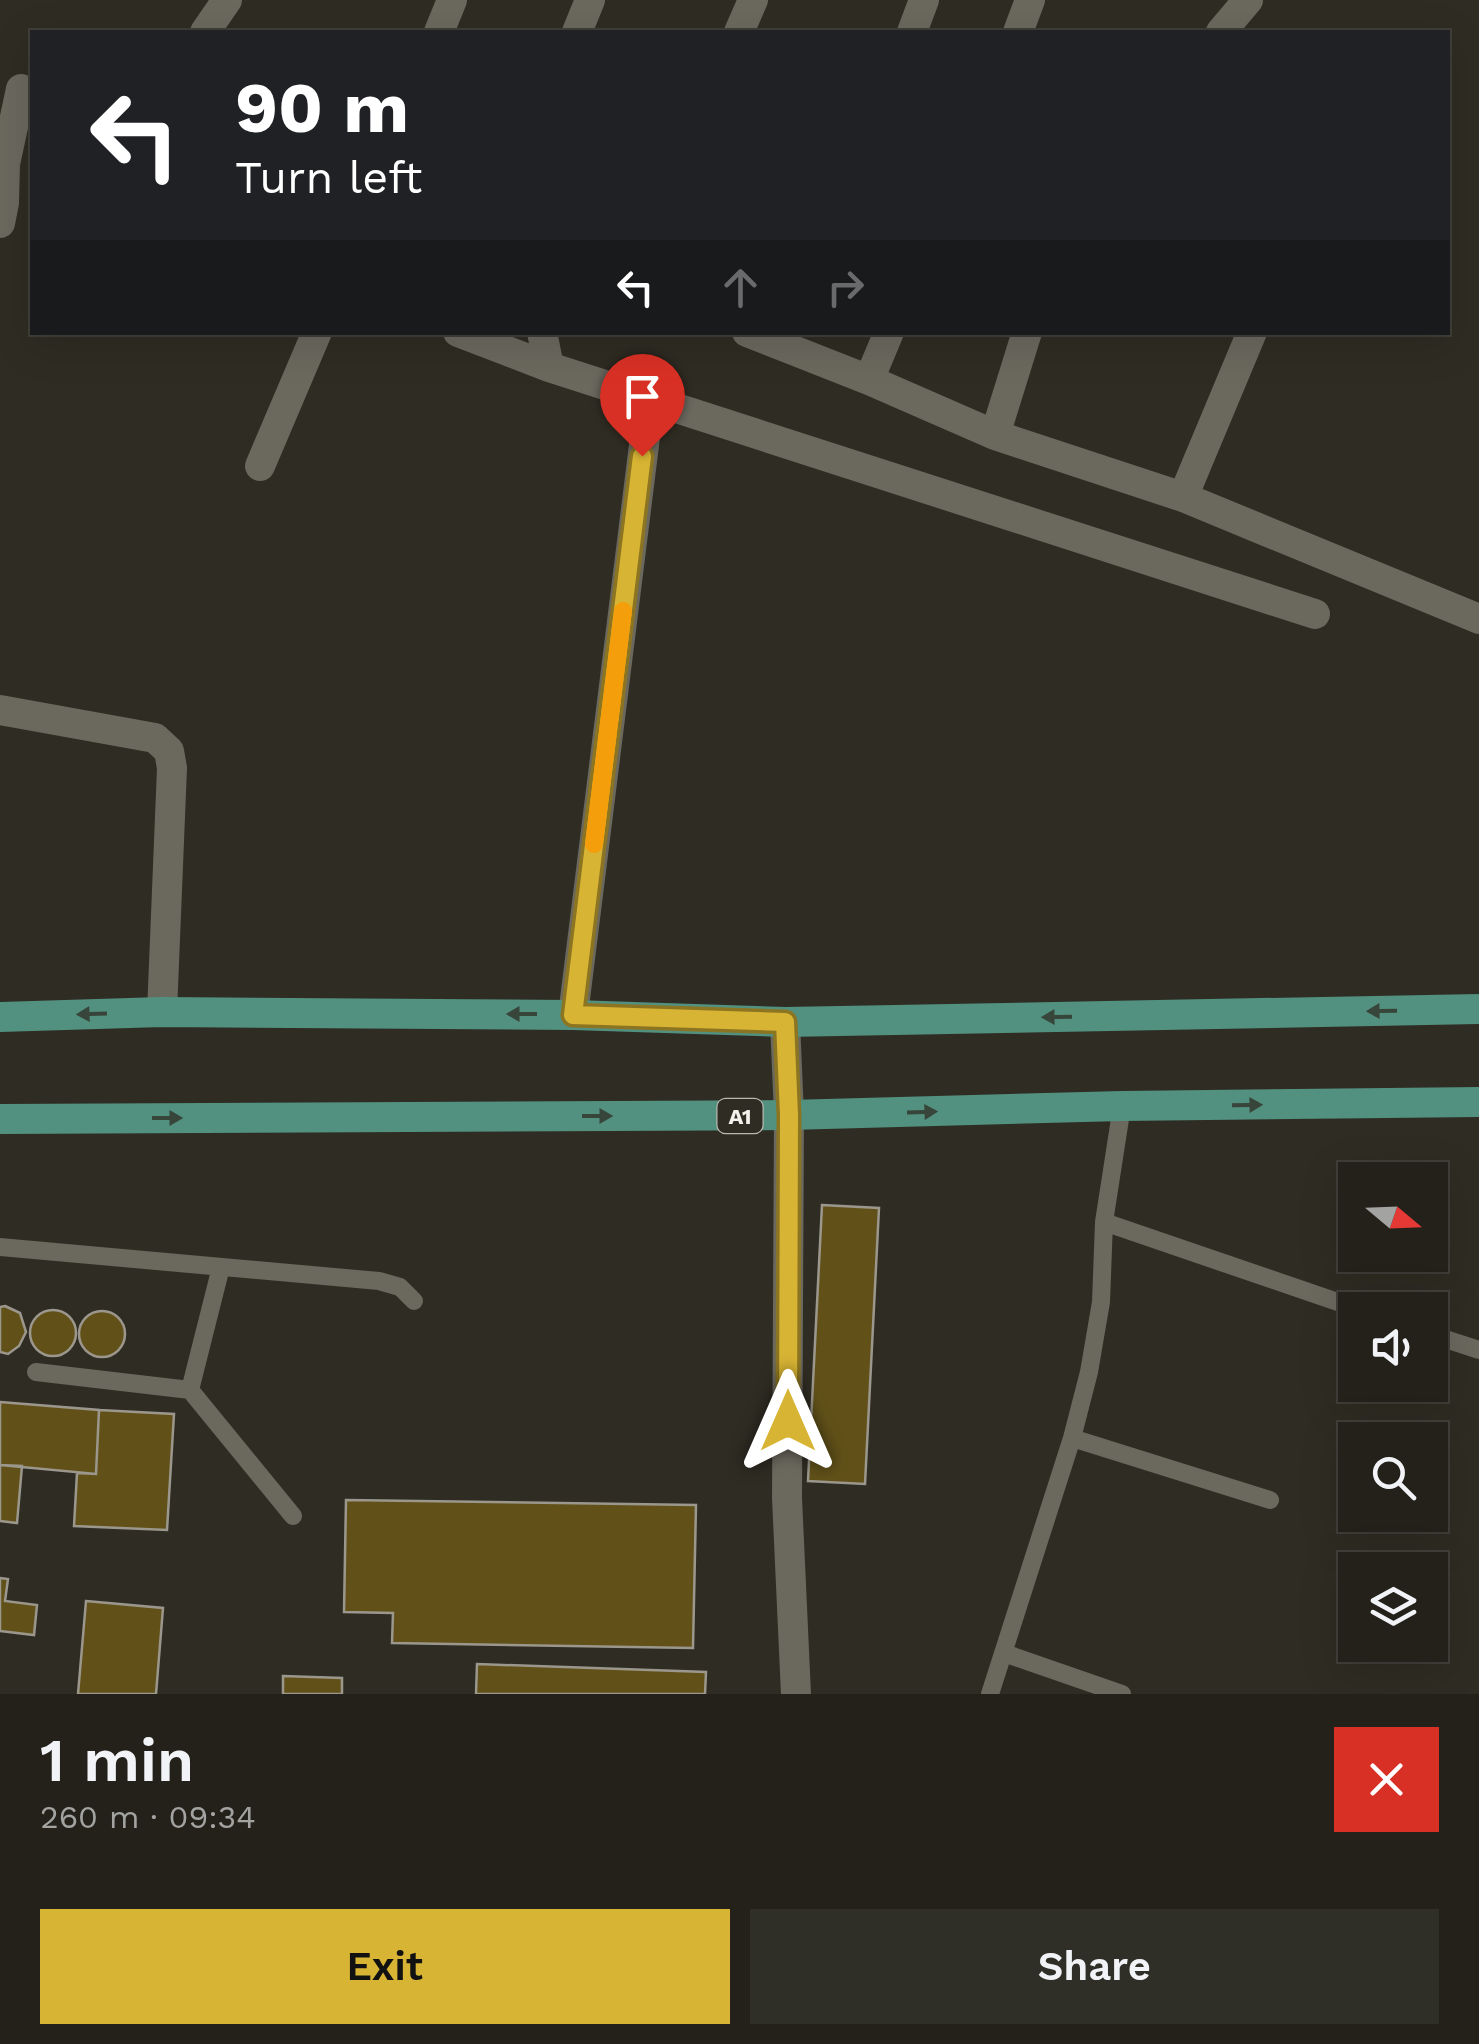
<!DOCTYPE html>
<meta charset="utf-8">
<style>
:root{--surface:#23211a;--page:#2f2e27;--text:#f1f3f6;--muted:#a3a3a2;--line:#403e39;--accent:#d8b434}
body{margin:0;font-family:"Work Sans",sans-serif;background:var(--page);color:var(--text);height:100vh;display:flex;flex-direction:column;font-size:38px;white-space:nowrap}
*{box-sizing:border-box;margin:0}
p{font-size:32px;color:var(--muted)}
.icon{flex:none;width:55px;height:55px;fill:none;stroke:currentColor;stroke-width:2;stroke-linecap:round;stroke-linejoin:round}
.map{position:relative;height:1694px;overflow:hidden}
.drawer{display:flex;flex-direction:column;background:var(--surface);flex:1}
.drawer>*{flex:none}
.guide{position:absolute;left:30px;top:30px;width:1420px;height:305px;border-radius:0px;box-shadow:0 10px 40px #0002,0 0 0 2px var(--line);background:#202124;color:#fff;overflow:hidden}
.needle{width:65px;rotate:109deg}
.controls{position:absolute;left:1338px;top:1162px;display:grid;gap:20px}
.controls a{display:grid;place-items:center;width:110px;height:110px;border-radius:0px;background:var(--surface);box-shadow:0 10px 40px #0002,0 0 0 2px var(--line);font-size:50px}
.pin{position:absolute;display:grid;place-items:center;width:85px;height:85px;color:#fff;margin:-102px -42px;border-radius:50% 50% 50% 0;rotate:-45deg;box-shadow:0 0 10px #0007}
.pin .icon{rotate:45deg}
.me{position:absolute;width:110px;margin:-55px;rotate:0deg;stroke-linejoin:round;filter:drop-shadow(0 0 8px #0008)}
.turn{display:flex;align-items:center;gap:35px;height:210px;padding:0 40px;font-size:45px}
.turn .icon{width:130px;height:130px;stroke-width:2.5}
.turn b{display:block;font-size:70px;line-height:85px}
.lanes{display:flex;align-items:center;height:95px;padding:0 40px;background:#0003;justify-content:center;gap:50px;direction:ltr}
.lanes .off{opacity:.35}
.round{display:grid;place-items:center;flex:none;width:105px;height:105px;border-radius:0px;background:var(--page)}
.summary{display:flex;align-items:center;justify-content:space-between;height:170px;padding:0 40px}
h1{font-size:60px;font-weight:600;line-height:75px}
.primary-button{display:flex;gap:20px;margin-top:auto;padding:20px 40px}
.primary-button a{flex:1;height:115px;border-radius:0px;background:var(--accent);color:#111;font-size:40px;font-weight:600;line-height:115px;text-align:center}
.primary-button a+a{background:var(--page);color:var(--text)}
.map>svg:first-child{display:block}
.building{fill:#615119;stroke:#9b978c;stroke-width:2.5}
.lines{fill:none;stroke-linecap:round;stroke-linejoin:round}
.lane{stroke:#6b685e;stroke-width:18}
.street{stroke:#6b685e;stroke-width:30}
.primary{stroke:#52907f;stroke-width:30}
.oneway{fill:#38453a}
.route-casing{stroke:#8c7522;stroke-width:25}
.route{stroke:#d8b434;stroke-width:18}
.slow{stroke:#f59e0b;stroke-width:18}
.labels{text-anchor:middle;stroke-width:8;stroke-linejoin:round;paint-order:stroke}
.shield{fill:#2f2c23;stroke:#b8b6af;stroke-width:2.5}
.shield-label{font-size:22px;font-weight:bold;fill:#f3f1eb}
</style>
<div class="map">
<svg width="1479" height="1694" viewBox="0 0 1479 1694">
<rect width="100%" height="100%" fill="#2f2c23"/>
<path class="building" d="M822 1205 879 1208 865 1484 808 1481Z
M5 1306 20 1313 26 1332 19 1346 8 1354 0 1352V1307Z
M30 1333a23 23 0 1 1 46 0a23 23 0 1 1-46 0Z
M79 1334a23 23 0 1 1 46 0a23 23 0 1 1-46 0Z
M0 1402 99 1410 96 1474 0 1465Z
M99 1410 174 1414 167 1530 74 1526 77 1473 96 1474Z
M0 1465 22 1466 17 1523 0 1521Z
M346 1500 696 1505 693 1648 392 1643 393 1613 344 1612Z
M0 1578 8 1579 5 1601 37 1605 34 1635 0 1631Z
M86 1601 163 1608 156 1694H78Z
M477 1664 706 1672 705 1694H476Z
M283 1676 342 1678V1694H283Z"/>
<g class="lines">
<path class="lane" d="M1104 1222 1361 1310
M0 1247 379 1281 400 1287 414 1301
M1430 1334 1479 1350
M36 1372 190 1390 293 1516
M190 1390 221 1267
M1072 1438 1270 1500
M1004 1653 1122 1694
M990 1694 1072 1438 1089 1372 1101 1302 1104 1222 1122 1106"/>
<path class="street" d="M205 32 227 0
M439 32 452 0
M577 32 590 0
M739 32 753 0
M912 32 924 0
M1018 32 1030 0
M1221 32 1248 0
M0 223 4 203 5 164 21 89
M458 332 549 367 1315 614
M542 332 549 367
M747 332 869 380 995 435 1183 497 1479 619
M869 380 889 332
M995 435 1027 332
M260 466 317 332
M1183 497 1252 332
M0 710 155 738 169 751 172 768 162 1012
M573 1015 650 397
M785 1022 789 1115 787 1498 796 1694"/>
<path class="primary" d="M0 1017 162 1012 573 1015 785 1022 1479 1009
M0 1119 789 1115 1122 1106 1479 1102"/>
</g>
<defs><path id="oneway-solid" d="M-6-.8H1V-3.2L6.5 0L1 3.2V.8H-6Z" transform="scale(2.5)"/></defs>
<g class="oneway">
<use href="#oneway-solid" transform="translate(1382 1011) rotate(179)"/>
<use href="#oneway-solid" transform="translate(92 1014) rotate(178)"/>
<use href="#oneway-solid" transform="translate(522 1014) rotate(-180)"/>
<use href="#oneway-solid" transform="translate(1057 1017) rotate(179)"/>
<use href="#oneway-solid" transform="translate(1247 1105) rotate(-1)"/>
<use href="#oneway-solid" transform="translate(922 1112) rotate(-2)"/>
<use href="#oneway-solid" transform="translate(597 1116)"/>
<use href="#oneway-solid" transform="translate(167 1118)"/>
</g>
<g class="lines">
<g class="route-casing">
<path id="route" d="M642 456 573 1015 785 1022 789 1115 788 1421"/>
</g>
<use href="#route" class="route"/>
<path class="slow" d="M594 844 623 611"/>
</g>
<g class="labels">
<rect class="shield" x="717.5" y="1099" width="45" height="34" rx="8"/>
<g class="shield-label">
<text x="740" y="1124">A1</text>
</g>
</g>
</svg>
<div class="controls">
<a><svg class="needle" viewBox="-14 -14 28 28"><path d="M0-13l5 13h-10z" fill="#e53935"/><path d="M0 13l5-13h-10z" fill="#a3a3a2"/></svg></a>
<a><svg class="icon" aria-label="sound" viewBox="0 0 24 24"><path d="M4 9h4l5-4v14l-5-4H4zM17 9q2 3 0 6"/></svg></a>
<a><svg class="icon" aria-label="search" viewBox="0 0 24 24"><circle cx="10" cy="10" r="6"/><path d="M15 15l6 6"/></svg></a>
<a><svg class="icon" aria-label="layers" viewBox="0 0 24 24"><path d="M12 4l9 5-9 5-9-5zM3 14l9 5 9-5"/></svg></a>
</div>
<div class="pin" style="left:642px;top:456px;background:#d93025"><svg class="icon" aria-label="arrive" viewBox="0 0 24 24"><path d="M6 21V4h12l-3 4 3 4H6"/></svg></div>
<svg class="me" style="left:788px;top:1421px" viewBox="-20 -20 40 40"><path d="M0-17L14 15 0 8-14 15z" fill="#d8b434" stroke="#fff" stroke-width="4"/></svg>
<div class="guide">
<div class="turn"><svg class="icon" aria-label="left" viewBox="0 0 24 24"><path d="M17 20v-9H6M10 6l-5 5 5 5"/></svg><div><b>90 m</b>Turn left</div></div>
<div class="lanes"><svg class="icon" aria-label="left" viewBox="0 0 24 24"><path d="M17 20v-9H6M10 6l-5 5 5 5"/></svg><svg class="icon off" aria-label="ahead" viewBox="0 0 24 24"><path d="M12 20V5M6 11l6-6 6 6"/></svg><svg class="icon off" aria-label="right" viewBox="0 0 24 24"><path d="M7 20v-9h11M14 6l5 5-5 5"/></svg></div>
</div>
</div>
<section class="drawer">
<div class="summary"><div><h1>1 min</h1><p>260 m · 09:34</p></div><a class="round" style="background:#d93025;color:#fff"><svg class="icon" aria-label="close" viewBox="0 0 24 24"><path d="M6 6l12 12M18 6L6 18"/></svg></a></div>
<div class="primary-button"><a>Exit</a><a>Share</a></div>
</section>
